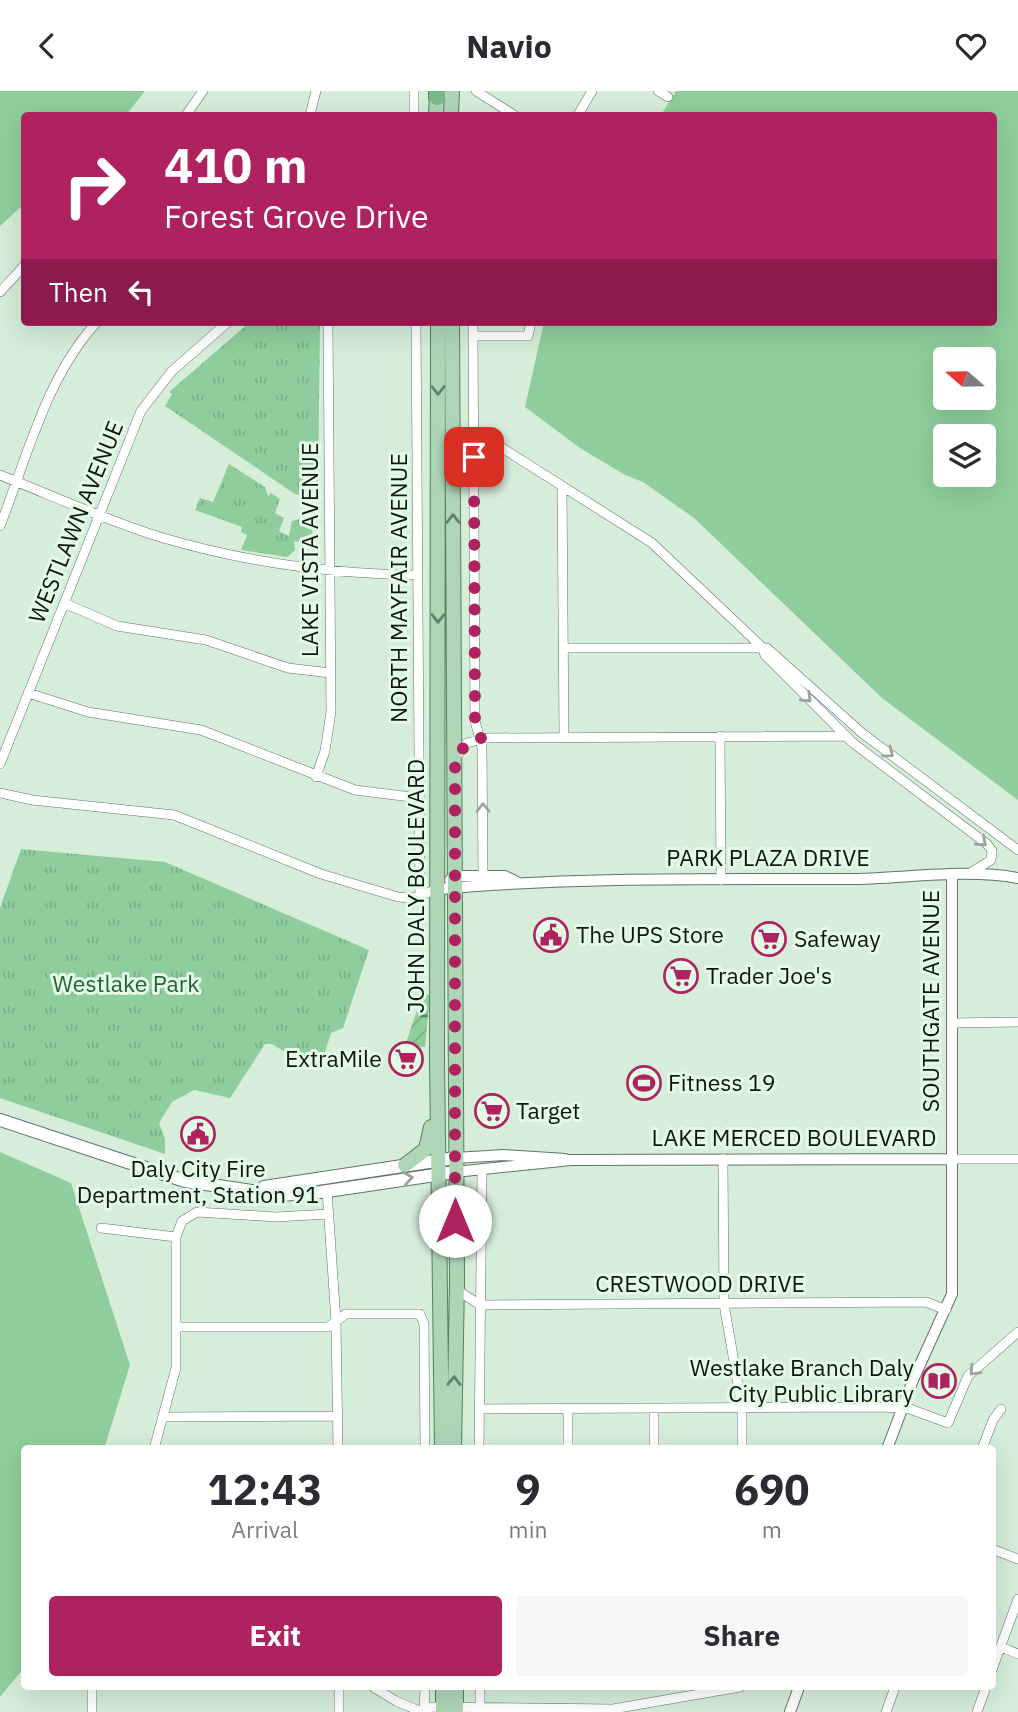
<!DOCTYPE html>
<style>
:root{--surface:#fff;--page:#f7f7f7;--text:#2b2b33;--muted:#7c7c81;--accent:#ae2260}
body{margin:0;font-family:"IBM Plex Sans",sans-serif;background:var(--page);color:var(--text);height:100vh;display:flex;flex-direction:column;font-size:26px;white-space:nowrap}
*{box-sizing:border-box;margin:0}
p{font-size:23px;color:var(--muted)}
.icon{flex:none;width:38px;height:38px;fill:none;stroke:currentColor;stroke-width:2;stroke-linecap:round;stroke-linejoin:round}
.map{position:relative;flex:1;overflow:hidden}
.panel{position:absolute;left:21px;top:1354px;width:975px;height:245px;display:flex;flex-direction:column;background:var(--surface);border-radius:7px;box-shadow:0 7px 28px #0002}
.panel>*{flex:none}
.hud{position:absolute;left:21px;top:21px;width:976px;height:214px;border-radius:7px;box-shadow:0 7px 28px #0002;background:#ae2260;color:#fff;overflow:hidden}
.needle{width:46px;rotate:290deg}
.tools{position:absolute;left:933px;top:256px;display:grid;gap:14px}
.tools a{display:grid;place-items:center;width:63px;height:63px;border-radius:7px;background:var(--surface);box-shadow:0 7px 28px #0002;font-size:35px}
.pin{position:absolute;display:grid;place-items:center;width:60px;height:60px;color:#fff;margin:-30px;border-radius:14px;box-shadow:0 4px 10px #0006}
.me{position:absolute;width:77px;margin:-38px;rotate:0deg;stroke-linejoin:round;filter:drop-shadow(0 0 5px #0008)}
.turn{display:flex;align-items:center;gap:24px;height:147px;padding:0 28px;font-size:32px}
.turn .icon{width:91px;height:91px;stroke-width:2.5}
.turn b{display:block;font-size:49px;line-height:60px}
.then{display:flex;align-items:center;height:66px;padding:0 28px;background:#0003;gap:14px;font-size:26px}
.eta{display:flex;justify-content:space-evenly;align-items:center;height:119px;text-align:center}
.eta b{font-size:42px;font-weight:800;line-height:49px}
.action{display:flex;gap:14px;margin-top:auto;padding:14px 28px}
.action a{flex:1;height:80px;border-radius:7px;background:var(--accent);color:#fff;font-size:28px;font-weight:800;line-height:80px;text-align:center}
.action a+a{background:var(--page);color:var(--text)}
header{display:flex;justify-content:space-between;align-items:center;height:91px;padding:0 28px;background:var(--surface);font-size:32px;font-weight:800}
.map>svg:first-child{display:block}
.grass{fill:#8fce9c;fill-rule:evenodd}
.park{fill:url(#park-tufts)}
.garden{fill:url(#garden-furrows)}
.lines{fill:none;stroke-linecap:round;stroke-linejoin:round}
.stream{stroke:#4b8b5b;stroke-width:2.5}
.minor-casing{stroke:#617565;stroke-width:10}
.tertiary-casing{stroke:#617565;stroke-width:12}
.secondary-casing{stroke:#617565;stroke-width:14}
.primary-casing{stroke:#53805d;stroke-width:16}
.motorway-casing{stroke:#53805d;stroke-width:18}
.minor{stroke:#fff;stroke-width:9}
.tertiary{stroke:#fff;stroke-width:10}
.secondary{stroke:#fff;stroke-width:12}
.primary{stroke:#afd5b7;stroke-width:14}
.motorway{stroke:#79b987;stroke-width:16}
.oneway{stroke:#667f6b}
.oneway2{stroke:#9ea19f}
.route{stroke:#ae2260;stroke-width:12;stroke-dasharray:0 21.6}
.labels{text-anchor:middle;stroke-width:6;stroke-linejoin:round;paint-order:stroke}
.street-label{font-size:23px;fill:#0d150f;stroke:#e3fae7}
.poi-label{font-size:23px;fill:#0d150f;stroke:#e3fae7;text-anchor:start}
.park-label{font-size:23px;fill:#246236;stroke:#e3fae7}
</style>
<header><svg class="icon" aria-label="back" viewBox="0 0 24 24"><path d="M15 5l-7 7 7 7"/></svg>Navio<svg class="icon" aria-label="heart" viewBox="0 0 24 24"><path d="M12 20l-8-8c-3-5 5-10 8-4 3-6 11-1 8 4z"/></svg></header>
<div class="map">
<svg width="1018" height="1621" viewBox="0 0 1018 1621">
<defs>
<pattern id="park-tufts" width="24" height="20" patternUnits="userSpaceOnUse" patternTransform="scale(1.75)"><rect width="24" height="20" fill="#8fce9c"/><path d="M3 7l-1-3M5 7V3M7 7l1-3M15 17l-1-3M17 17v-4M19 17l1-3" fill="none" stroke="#7ab085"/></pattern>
<pattern id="garden-furrows" width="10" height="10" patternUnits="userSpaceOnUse" patternTransform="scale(1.75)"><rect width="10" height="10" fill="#8fce9c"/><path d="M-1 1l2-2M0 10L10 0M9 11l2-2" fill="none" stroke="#7ab085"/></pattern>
</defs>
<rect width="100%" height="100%" fill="#d6edda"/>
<path class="grass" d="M0 0H145L126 24H24V113L0 135Z
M676 0H1018V709L882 607 694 427 643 391 625 384 580 357 525 316 544 231H994V24H661ZM945 268H984V306H945ZM945 345H984V383H945Z
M0 1061 71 1092 130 1274 104 1358H24V1577L0 1606Z"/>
<path class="park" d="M250 231H320L318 406 295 403 165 315 172 303 169 301Z
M229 373 265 396 268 405 271 402 280 408 275 422 284 427 279 440 289 445 292 430 304 427 313 435 311 447 304 452 294 450 295 459 287 466 241 459 247 444 241 441 242 436 195 419 200 407 213 411Z
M21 758 165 771 369 859 343 937 331 942 322 971 309 976 272 953H265L230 1007 194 999 172 1011 159 1032 165 1048V1063L0 1007V817Z"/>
<path class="garden" d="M423 901 430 905 425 956 405 955Z"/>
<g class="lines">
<path class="stream" d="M422 918 421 925H427"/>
<g class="minor-casing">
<path id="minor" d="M414 0V24
M476 0 514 24
M658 0 668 6
M186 24 203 0
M310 24 316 0
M578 24 592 0
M0 201 24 175
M416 231 420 805
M473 231 475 630 482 656 483 785
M474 245H528L531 231
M474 339 652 452 762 556 765 564 853 652 987 753 992 760 991 769 970 782
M0 384C53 405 105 429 160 446 244 471 330 483 418 484
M562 395 564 646
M0 435C27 367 46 286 97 231
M64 512 117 535 206 549 288 577 330 582
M563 557H767L862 642 1018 759
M28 602 88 621 201 639 355 699 419 707
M720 645 721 789
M456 666 467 652 486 647 845 645
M0 673 141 320 172 280 228 231
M316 686 325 660 331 621 328 231
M0 702 32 709 174 724 321 783 398 806 413 807 438 798
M952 932 1018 931
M723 1068 724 1213 742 1317V1358
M952 1068H1018
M327 1100 336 1230 338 1358
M101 1137 176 1146
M457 1199 480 1214 926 1211 946 1219
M177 1236H328L346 1223H420L424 1233 425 1358
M568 1317V1358
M479 1318 883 1316 910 1318 948 1332 968 1285 1018 1241
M164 1326 338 1325
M154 1358 176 1277V1146L182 1130 197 1121 276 1126 329 1123
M479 1358 482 1079
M654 1358V1318
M982 1358 993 1329 1001 1318
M992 1458 1018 1468
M1001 1556 1018 1563
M992 1579 1018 1508
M92 1596V1621
M339 1596V1621
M373 1596 396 1610 422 1621
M480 1596V1621
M424 1621 425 1596
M425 1621 430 1616 613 1618 740 1596
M886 1621 895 1596
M977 1621 986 1596"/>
</g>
<g class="tertiary-casing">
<path id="tertiary" d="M450 789 455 785H505L517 791
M438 798C573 786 711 788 848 788 903 788 963 777 1018 787
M455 1067 504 1064 565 1068
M455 1081 571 1069 952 1068
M887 1358 913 1289 952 1203V785
M790 1621 799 1596"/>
</g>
<g class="secondary-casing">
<path id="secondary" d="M0 1029 185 1090 279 1104 321 1101 455 1081
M264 1096 455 1067"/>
</g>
<g class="primary-casing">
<path id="primary" d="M436 24 437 0
M451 24 452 0
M438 231 437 970 442 1358
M452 231 457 1191 454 1358
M405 1074 426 1058 431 1036
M443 1596V1621
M456 1596V1621"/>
</g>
<g class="motorway-casing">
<path id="motorway" d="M437 0V6"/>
</g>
<use href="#minor" class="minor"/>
<use href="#tertiary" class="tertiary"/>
<use href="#secondary" class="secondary"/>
<use href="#primary" class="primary"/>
<use href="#motorway" class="motorway"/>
</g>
<defs><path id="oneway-chevron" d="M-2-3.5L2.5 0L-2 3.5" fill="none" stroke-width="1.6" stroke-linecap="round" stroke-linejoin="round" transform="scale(1.75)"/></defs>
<g class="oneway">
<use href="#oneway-chevron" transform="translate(438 299) rotate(90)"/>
<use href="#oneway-chevron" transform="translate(453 428) rotate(-90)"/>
<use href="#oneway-chevron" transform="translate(438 527) rotate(90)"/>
<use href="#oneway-chevron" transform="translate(454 1290) rotate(-89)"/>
</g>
<g class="oneway2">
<use href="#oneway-chevron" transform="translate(807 607) rotate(45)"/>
<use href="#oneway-chevron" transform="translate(889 662) rotate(37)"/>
<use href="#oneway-chevron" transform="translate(483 717) rotate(-90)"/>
<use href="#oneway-chevron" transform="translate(982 751) rotate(42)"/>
<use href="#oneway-chevron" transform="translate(408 1087) rotate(-9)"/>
<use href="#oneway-chevron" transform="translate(974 1280) rotate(133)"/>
</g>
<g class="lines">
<path class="route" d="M455 1130V668L467 652 481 647 475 630 474 366"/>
</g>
<defs>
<g id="civic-ring" transform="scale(1.75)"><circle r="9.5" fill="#e3fae7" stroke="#ae2260" stroke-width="1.5"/><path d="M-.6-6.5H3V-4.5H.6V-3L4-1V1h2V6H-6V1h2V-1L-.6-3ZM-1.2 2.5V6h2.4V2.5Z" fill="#ae2260"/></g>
<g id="supermarket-ring" transform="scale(1.75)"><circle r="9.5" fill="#e3fae7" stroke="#ae2260" stroke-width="1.5"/><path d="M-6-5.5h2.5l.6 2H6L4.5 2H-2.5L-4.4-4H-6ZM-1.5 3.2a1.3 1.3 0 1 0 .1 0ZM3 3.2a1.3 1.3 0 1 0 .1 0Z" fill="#ae2260"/></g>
<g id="stadium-ring" transform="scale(1.75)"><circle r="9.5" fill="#e3fae7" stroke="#ae2260" stroke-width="1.5"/><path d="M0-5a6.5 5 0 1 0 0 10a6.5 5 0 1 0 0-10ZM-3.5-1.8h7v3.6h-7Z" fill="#ae2260"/></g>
<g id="library-ring" transform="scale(1.75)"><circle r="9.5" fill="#e3fae7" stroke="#ae2260" stroke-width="1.5"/><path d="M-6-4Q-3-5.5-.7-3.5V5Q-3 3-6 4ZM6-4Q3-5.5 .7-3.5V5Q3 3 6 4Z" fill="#ae2260"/></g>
</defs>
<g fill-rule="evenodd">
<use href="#civic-ring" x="551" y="844"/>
<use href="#supermarket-ring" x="769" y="848"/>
<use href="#supermarket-ring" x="681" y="885"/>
<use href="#supermarket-ring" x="406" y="968"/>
<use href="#stadium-ring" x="644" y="992"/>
<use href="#supermarket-ring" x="492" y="1020"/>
<use href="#civic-ring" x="198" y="1043"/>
<use href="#library-ring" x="939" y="1290"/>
</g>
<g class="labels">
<g class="street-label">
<text transform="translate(76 431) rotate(-68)" y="8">WESTLAWN AVENUE</text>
<text transform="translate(310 459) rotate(-90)" y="8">LAKE VISTA AVENUE</text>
<text transform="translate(399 497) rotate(-90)" y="8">NORTH MAYFAIR AVENUE</text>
<text x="768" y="775">PARK PLAZA DRIVE</text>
<text transform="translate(416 795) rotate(-90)" y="8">JOHN DALY BOULEVARD</text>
<text transform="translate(931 910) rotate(-90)" y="8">SOUTHGATE AVENUE</text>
<text x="794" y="1055">LAKE MERCED BOULEVARD</text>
<text x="700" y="1201">CRESTWOOD DRIVE</text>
</g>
<g class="poi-label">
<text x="576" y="852">The UPS Store</text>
<text x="794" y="856">Safeway</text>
<text x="706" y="893">Trader Joe's</text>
<text x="382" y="976" text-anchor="end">ExtraMile</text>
<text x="668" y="1000">Fitness 19</text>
<text x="516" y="1028">Target</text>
<text x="198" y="1086" text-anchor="middle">Daly City Fire<tspan x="198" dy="26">Department, Station 91</tspan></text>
<text x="914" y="1285" text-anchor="end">Westlake Branch Daly<tspan x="914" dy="26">City Public Library</tspan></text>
</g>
<g class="park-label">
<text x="126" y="901">Westlake Park</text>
</g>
</g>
</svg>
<div class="tools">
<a><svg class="needle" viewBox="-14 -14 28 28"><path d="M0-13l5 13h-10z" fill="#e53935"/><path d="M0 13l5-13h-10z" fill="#7c7c81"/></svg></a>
<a><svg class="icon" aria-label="layers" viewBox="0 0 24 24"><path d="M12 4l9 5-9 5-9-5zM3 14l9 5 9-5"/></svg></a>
</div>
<div class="pin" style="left:474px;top:366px;background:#d93025"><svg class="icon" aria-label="arrive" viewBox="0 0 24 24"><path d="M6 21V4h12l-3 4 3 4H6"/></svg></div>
<svg class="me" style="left:455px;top:1130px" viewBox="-20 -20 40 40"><circle r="19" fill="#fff"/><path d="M0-13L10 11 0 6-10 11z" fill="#ae2260"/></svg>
<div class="hud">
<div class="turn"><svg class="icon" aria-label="right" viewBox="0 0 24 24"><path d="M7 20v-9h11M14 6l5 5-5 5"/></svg><div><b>410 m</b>Forest Grove Drive</div></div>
<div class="then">Then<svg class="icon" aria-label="left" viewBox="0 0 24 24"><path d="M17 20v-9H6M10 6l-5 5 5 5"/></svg></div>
</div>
<section class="panel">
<div class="eta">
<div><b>12:43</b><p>Arrival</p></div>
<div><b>9</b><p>min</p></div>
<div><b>690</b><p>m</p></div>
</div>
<div class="action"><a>Exit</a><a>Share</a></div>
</section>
</div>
